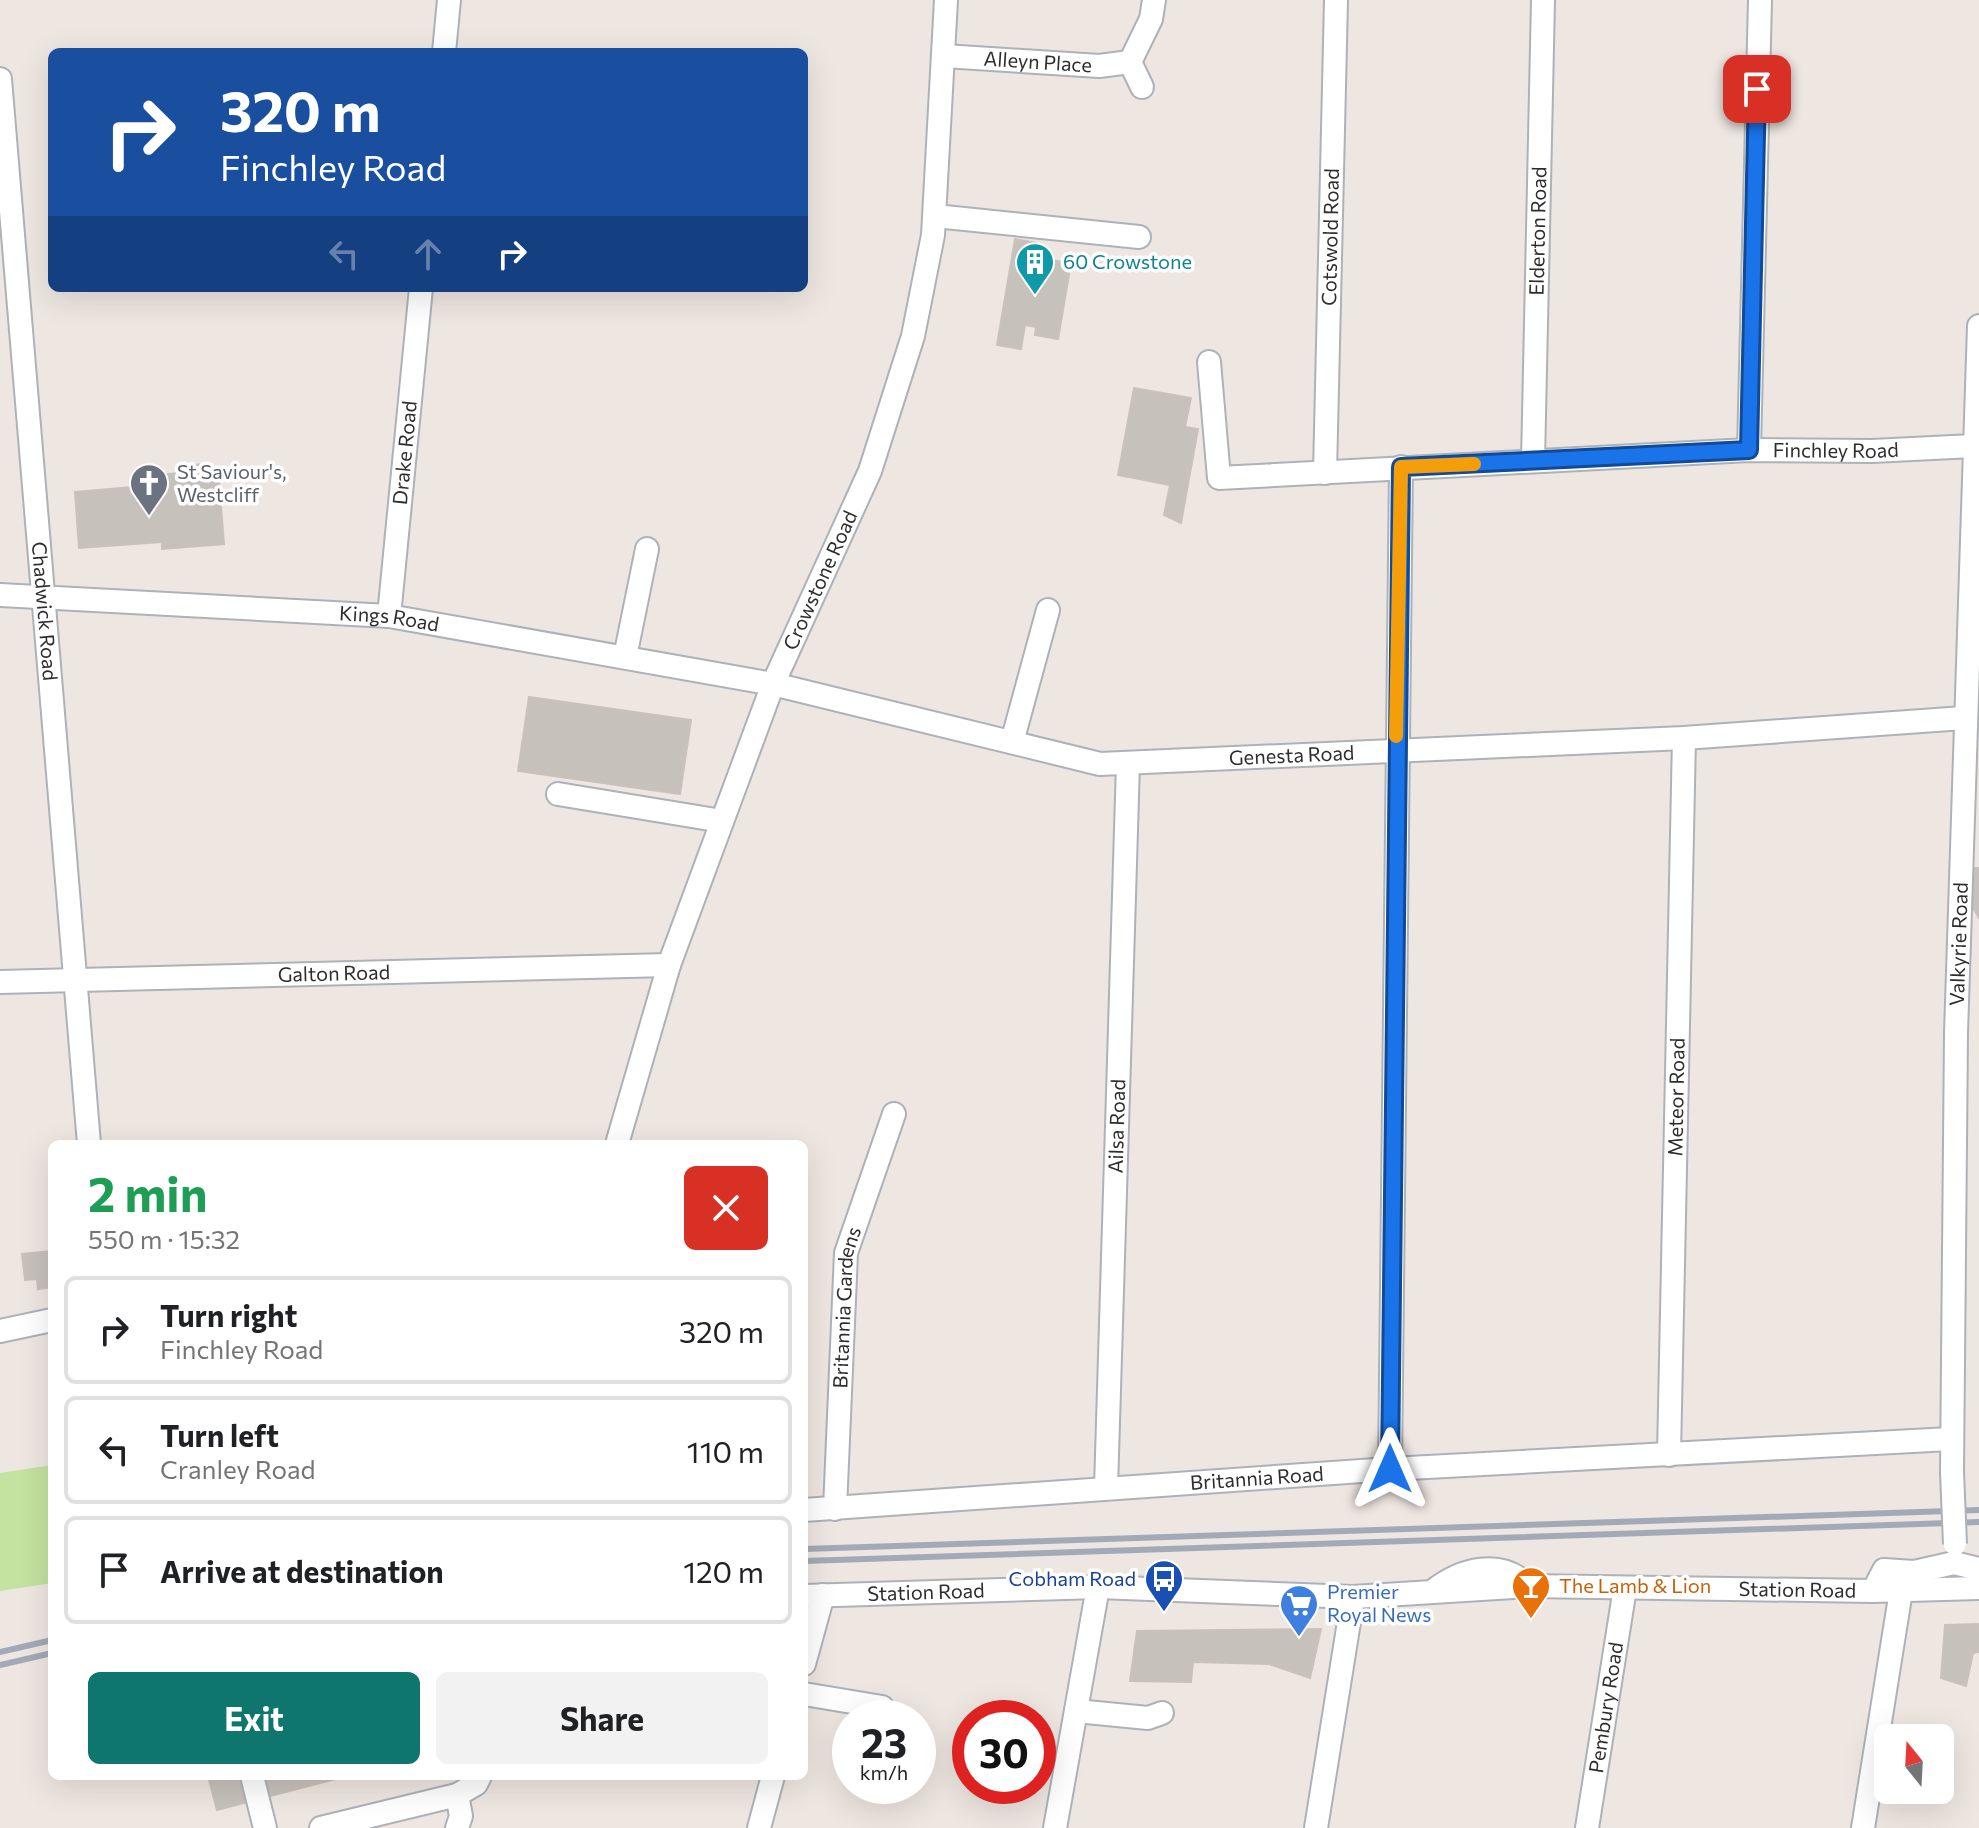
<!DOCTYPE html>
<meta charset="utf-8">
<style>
:root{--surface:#fff;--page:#f2f2f2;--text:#202124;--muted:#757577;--line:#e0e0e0;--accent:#0f766e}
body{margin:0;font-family:Commissioner,sans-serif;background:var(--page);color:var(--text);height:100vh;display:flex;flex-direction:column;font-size:30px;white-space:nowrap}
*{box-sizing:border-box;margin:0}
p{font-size:26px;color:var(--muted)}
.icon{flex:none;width:44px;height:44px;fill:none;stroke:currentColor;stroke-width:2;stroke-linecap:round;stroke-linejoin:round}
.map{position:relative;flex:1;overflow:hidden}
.panel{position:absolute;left:48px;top:1140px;width:760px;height:640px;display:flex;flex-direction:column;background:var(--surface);border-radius:12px;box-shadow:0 8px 32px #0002}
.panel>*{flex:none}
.guide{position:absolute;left:48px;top:48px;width:760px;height:244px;border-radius:12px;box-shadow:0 8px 32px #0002;background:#1a4fa0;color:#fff;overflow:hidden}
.needle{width:52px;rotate:342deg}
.fabs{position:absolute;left:1874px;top:1724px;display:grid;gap:16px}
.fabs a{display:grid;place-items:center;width:80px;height:80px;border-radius:12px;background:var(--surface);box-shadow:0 8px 32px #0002;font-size:40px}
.speed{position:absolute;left:832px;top:1700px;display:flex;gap:16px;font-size:40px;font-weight:700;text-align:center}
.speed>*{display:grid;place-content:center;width:104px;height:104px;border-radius:50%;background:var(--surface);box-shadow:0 8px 32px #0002;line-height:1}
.speed small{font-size:20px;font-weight:400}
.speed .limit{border:12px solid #d22;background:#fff;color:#111}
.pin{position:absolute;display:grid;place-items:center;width:68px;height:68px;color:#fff;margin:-34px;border-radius:16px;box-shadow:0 4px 12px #0006}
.me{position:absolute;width:88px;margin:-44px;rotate:0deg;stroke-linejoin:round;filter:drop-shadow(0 0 6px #0008)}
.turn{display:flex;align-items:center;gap:28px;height:168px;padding:0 40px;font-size:36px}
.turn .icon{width:104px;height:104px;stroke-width:2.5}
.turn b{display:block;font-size:56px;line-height:68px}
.lanes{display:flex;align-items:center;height:76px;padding:0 40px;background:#0003;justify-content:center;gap:40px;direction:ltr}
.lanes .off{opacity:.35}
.round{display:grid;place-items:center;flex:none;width:84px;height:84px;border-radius:12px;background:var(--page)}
.headline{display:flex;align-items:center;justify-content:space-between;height:136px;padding:0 40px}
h1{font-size:48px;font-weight:700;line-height:60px;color:#1e9e55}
.primary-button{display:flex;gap:16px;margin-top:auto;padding:16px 40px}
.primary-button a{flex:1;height:92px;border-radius:12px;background:var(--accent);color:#fff;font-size:32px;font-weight:700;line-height:92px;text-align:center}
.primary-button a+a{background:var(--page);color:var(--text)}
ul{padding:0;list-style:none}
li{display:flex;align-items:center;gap:24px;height:108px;margin:0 16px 12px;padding:0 24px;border:4px solid var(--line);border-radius:12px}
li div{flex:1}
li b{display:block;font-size:30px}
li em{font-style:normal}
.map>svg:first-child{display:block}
.green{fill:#c4e2a0}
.building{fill:#c7c1bc;stroke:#cac1ba;stroke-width:2}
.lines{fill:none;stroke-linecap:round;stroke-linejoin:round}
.minor-casing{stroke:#adb2b9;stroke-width:26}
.minor{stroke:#fff;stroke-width:22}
.rail{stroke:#a3aab7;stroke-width:6}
.minor-bridge-casing{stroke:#adb2b9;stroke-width:26;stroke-linecap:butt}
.minor-bridge{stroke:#fff;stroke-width:22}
.route-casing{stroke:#114b97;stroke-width:20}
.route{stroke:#1a73e8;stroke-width:14}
.slow{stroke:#f59e0b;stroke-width:14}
.labels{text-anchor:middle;stroke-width:7;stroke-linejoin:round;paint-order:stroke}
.street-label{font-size:20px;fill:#2d2d2d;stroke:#fff}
.culture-label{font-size:20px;fill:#0d838f;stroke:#fff;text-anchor:start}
.worship-label{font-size:20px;fill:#5b616d;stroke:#fff;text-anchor:start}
.transit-label{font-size:20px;fill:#164399;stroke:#fff;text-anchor:end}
.food-label{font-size:20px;fill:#c56008;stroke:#fff;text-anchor:start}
.shop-label{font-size:20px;fill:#366cbe;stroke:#fff;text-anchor:start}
</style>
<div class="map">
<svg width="1979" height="1828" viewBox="0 0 1979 1828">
<rect width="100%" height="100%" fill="#eee6e1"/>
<path class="green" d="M52 1465V1583L0 1591V1473Z"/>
<path class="building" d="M1015 239 1037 243 1034 265 1042 267 1043 259 1071 263 1058 339 1035 335 1036 327 1025 325 1021 349 997 345Z
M1134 388 1191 398 1185 427 1198 429 1181 523 1164 515 1170 485 1118 475Z
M205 464V470L218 469 224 544 162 549V542L79 548 75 492 156 485V475L181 473 180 466Z
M529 697 691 720 680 794 518 771Z
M1972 868H1979V918L1973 908Z
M52 1251V1287L38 1289 37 1279 25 1280 22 1254Z
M1978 1624 1979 1652 1973 1653 1966 1686 1941 1678 1945 1625Z
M1321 1629 1310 1678 1269 1664 1193 1662 1191 1682 1130 1681 1137 1631Z
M208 1776H347L217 1810Z"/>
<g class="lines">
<g class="minor-casing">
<g id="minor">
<path d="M444 52 449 0"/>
<path id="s1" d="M944 56 1099 66 1130 62 1151 19 1154 0"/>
<path d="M1130 62 1142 87"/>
<path id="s2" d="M0 79 89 1144"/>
<path d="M935 216 1139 237"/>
<path id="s3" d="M1209 362 1219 478 1749 450 1872 451 1973 446"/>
<path d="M1749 450 1760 0"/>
<path id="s4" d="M1533 461 1543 0"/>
<path id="s5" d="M1325 473 1336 0"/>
<path id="s6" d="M0 595 389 616 773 684 1100 764 1684 738 1964 718"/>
<path id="s7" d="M389 616 421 288"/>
<path d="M625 657 647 549"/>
<path d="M1012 742 1048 610"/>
<path d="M558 794 722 821"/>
<path id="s8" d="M0 982 669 965"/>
<path id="s9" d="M617 1144 669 965 773 684 870 471 913 336 933 235 946 0"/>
<path d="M0 1331 52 1320"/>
<path id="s10" d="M1669 1455 1684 738"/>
<path d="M1390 1469 1401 467"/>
<path id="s11" d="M1952 1472 1956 1033 1979 326"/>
<path id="s12" d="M1106 1488 1128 764"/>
<path id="s13" d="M835 1509 846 1253 894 1114"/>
<path id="s14" d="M804 1510 1390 1469 1950 1439"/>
<path d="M1433 1591C1461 1569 1501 1558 1528 1586"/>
<path d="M1873 1591 1884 1570 1914 1572 1954 1563 1979 1569"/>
<path id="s15" d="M804 1596 1098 1587 1353 1597 1528 1586 1873 1591 1979 1588"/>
<path d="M804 1664 823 1595"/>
<path d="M804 1694 882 1707"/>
<path d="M1076 1711 1148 1718 1162 1713"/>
<path d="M252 1776 265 1828"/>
<path d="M321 1828 457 1795 476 1784 480 1776"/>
<path d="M457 1828 461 1816 457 1795"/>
<path d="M759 1828 773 1776"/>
<path d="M1055 1828 1098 1587"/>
<path d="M1316 1828 1353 1597"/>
<path id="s16" d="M1587 1828 1625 1588"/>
<path d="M1863 1828 1901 1591"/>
</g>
</g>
<use href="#minor" class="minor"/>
<path class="rail" d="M804 1549 1979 1510
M804 1561 1979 1522
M0 1652 52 1640
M0 1665 52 1653"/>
<g class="minor-bridge-casing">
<path id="minor-bridge" d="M1952 1472 1955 1544"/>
</g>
<use href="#minor-bridge" class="minor-bridge"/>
</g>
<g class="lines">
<g class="route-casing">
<path id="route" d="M1390 1469 1401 467 1749 450 1757 89"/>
</g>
<use href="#route" class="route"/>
<path class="slow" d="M1396 736 1401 467 1474 464"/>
</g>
<defs>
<g id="building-pin" transform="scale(2)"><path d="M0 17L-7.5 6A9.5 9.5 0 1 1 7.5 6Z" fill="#0f9aa8" stroke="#fff"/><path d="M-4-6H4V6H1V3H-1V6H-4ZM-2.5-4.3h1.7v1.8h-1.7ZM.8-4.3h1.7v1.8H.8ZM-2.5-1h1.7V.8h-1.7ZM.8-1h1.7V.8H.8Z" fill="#fff"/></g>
<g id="church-pin" transform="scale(2)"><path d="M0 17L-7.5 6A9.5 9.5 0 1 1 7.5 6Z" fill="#6b7280" stroke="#fff"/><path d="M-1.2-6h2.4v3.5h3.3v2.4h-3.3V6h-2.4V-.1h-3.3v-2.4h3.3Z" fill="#fff"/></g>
<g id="bus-pin" transform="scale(2)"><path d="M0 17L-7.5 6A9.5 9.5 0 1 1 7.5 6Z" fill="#1a4fb4" stroke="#fff"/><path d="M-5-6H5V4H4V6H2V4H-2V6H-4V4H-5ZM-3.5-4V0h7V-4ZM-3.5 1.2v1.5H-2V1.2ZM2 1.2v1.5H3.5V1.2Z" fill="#fff"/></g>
<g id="bar-pin" transform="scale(2)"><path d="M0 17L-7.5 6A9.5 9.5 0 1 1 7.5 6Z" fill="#e8710a" stroke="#fff"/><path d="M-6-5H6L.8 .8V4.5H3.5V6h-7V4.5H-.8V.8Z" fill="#fff"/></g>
<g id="supermarket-pin" transform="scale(2)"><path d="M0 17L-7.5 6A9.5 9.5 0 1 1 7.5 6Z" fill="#3f7fe0" stroke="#fff"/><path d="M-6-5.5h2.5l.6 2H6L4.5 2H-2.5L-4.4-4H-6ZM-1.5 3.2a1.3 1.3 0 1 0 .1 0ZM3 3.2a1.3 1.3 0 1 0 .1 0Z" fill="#fff"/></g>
</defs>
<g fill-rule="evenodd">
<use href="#building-pin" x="1035" y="262"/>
<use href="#church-pin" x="149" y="483"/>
<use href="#bus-pin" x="1164" y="1579"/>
<use href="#bar-pin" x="1531" y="1586"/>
<use href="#supermarket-pin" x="1299" y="1604"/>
</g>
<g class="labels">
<g class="street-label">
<text dy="7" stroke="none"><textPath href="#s1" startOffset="94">Alleyn Place</textPath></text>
<text dy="7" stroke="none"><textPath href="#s4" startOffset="230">Elderton Road</textPath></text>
<text dy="7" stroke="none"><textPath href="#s5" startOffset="236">Cotswold Road</textPath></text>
<text dy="7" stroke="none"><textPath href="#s3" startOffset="734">Finchley Road</textPath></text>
<text dy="7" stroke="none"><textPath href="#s7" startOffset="164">Drake Road</textPath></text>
<text dy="7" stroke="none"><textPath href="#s9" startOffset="600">Crowstone Road</textPath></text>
<text dy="7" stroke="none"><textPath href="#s2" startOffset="534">Chadwick Road</textPath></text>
<text dy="7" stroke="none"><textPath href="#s6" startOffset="390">Kings Road</textPath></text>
<text dy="7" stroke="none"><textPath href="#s6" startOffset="1308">Genesta Road</textPath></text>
<text dy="7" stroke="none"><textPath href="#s11" startOffset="528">Valkyrie Road</textPath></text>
<text dy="7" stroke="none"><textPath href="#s8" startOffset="334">Galton Road</textPath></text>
<text dy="7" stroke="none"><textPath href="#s10" startOffset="358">Meteor Road</textPath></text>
<text dy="7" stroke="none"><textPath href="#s12" startOffset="362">Ailsa Road</textPath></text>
<text dy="7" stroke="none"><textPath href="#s13" startOffset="202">Britannia Gardens</textPath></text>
<text dy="7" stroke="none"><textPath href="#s14" startOffset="454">Britannia Road</textPath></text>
<text dy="7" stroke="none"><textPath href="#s15" startOffset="994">Station Road</textPath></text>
<text dy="7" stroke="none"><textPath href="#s15" startOffset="122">Station Road</textPath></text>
<text dy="7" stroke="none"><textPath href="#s16" startOffset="122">Pembury Road</textPath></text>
</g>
<g class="culture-label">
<text x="1063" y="269">60 Crowstone</text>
</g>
<g class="worship-label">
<text x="177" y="479">St Saviour's,<tspan x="177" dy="23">Westcliff</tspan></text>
</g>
<g class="transit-label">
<text x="1136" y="1586">Cobham Road</text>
</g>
<g class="food-label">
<text x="1559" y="1593">The Lamb &amp; Lion</text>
</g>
<g class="shop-label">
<text x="1327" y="1599">Premier<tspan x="1327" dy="23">Royal News</tspan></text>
</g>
</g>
</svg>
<div class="fabs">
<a><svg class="needle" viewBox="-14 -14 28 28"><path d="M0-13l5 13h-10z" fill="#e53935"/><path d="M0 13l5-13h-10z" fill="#757577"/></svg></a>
</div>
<div class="speed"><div>23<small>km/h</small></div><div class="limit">30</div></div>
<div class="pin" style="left:1757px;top:89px;background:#d93025"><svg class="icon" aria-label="arrive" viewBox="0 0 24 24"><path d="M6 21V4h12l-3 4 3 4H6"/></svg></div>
<svg class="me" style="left:1390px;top:1469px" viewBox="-20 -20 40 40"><path d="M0-17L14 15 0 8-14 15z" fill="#1a73e8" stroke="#fff" stroke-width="4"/></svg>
<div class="guide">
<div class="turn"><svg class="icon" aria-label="right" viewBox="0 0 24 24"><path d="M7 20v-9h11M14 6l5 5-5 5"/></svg><div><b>320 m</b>Finchley Road</div></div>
<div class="lanes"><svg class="icon off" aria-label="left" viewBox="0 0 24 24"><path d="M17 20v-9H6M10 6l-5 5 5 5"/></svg><svg class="icon off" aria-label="ahead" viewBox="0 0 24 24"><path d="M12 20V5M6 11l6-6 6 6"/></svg><svg class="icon" aria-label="right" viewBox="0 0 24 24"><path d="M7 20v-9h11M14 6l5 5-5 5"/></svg></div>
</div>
<section class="panel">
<div class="headline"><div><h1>2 min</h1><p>550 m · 15:32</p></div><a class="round" style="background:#d93025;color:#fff"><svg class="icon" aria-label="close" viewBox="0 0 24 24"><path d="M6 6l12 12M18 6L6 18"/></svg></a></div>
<ul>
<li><svg class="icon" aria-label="right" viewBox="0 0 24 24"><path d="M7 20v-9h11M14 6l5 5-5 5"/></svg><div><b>Turn right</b><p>Finchley Road</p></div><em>320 m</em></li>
<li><svg class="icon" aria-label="left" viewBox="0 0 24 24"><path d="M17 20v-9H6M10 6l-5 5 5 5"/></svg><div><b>Turn left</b><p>Cranley Road</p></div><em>110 m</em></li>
<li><svg class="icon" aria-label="arrive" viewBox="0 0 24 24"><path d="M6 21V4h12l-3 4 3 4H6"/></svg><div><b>Arrive at destination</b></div><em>120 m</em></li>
</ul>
<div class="primary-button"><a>Exit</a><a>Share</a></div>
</section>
</div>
